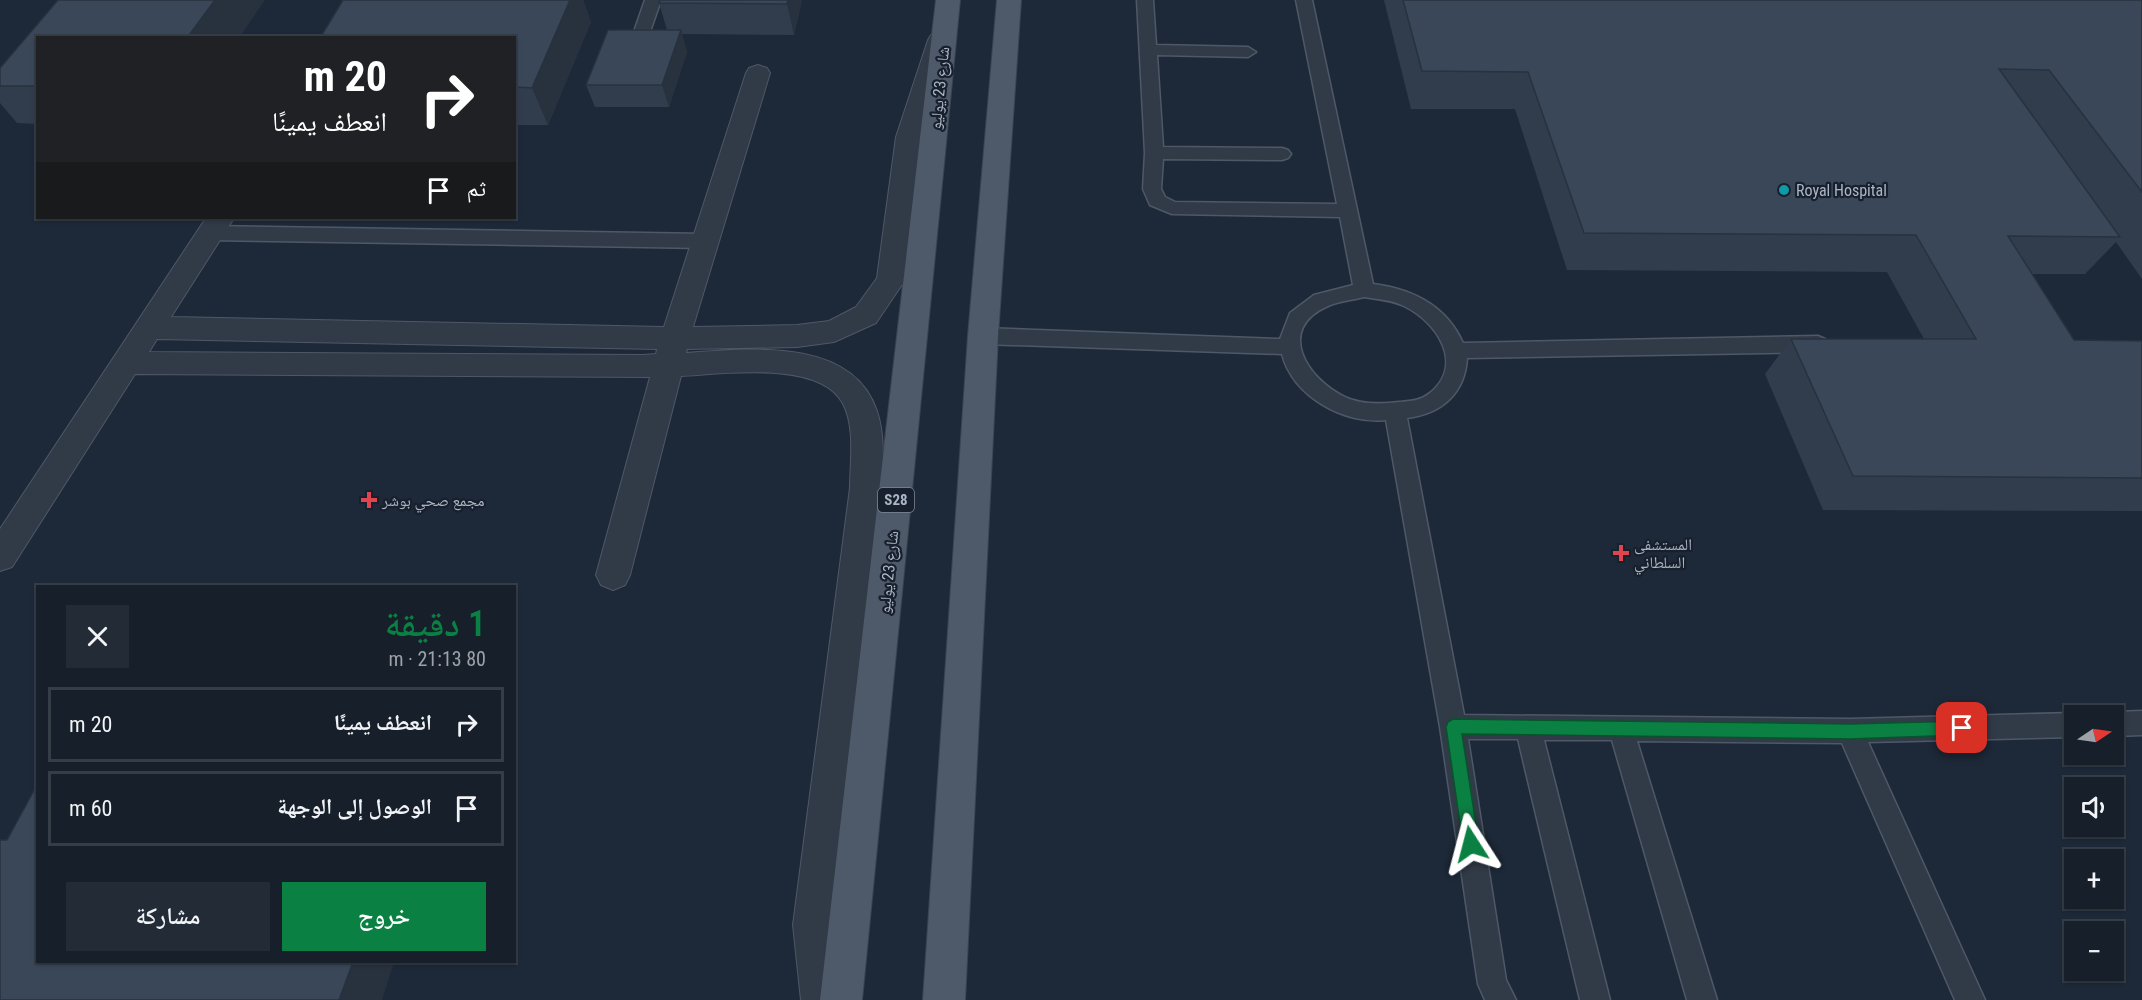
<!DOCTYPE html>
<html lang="ar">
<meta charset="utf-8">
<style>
:root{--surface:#161f2a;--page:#232c36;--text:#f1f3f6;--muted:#9ea2a8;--line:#353d47;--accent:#0b8043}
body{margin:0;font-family:"Roboto Condensed","Noto Naskh Arabic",sans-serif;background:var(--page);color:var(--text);direction:rtl;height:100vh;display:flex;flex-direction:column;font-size:22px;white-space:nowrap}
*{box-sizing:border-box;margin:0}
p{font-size:20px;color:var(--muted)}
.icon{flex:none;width:33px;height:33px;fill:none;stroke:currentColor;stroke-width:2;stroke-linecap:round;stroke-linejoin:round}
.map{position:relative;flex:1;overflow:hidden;direction:ltr}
.drawer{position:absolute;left:36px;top:585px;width:480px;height:378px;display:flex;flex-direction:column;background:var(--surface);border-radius:0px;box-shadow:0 2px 4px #0004,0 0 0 2px var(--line);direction:rtl}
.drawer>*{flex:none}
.guide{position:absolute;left:36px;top:36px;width:480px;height:183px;border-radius:0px;box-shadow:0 2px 4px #0004,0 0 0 2px var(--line);direction:rtl;background:#202124;color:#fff;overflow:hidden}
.needle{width:39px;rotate:77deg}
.tools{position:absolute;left:2064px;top:705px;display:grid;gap:12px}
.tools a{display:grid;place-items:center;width:60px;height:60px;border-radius:0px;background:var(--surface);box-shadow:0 2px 4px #0004,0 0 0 2px var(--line);font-size:30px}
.pin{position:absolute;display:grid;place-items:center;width:51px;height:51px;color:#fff;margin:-26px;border-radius:12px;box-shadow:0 3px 9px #0006}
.me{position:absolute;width:66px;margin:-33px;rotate:351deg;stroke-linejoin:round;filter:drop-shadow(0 0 4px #0008)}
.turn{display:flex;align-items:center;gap:21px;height:126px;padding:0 30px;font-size:27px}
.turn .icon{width:78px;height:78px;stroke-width:2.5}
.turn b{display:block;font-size:42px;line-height:51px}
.then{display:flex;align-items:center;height:57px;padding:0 30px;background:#0003;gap:12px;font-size:22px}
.round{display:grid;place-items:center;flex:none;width:63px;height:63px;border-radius:0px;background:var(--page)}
.headline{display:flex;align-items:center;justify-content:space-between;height:102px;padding:0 30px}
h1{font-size:36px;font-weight:600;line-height:45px;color:var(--accent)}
.action{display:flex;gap:12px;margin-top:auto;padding:12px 30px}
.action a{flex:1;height:69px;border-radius:0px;background:var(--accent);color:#fff;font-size:24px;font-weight:600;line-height:69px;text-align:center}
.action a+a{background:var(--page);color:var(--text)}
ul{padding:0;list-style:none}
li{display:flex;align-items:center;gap:18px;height:75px;margin:0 12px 9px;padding:0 18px;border:3px solid var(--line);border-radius:0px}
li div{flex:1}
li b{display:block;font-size:22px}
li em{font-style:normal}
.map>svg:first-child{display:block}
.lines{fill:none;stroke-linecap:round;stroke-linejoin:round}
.lane-casing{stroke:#4e5867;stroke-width:3}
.street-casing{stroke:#4e5867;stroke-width:2}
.primary-casing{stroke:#3a4452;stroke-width:2}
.lane{fill:#313b48;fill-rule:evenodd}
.street{fill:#313b48;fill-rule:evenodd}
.primary{fill:#4e5a69;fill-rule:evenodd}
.wall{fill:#313d4d}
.shaded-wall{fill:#28323e}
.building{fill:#394759;stroke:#28323e;stroke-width:1.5}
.route{fill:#0b8043;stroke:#07532c;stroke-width:1.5}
.culture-dot{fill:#0f9aa8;stroke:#17202c;stroke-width:2}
.health-dot{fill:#e0444e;stroke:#17202c;stroke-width:2}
.labels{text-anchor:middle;stroke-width:4.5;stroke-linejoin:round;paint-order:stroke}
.shield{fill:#17202c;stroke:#7e8898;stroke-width:1.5}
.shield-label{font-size:15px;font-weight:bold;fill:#aab5c6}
.street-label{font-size:16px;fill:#aab5c6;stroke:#17202c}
.poi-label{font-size:16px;fill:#aab5c6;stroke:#17202c;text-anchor:start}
</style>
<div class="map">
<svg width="2142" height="1000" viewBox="0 0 2142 1000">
<rect width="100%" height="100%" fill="#1d2938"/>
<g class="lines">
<g class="lane-casing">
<path id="lane" d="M645 0H661L645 46 637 51 629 46Z
M1137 0H1153L1156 45 1248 47 1256 52 1248 57 1157 55 1163 147 1282 148 1288 150 1291 154 1288 158 1282 160 1163 159 1161 189 1165 197 1175 202 1337 204 1296 0H1312L1373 284C1412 289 1446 305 1463 343L1818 336 1825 339 1828 344 1825 349 1818 352 1467 358C1465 394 1441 414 1407 418L1464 715 1850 719 2074 713 2080 716H2074V737L1868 742 1985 1000H1955L1842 743 1637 741 1717 1000H1687L1612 740H1544L1610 1000H1580L1518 739H1468L1506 980 1516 1000H1485L1478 984 1440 727 1386 420C1345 425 1292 396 1282 354L983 344 976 341 973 336 976 331 983 328 1280 339 1290 313 1314 295 1353 285 1340 217 1172 214 1150 205 1143 189 1145 153ZM1364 297C1378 299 1392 300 1404 306 1437 322 1465 364 1430 393 1420 401 1411 401 1399 402 1382 404 1362 405 1345 397 1307 379 1275 329 1328 306 1339 301 1353 300 1364 297Z
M210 226 705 234 712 236 715 241 712 246 705 248 210 240 203 238 201 233 203 228Z
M2142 711V735L2114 736V716H2105L2114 712Z"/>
</g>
<g class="street-casing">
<path id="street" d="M940 33 949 35 952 40 922 137 905 280 876 323 834 342 797 347 687 349 686 353C748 349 852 336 877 411 885 435 883 463 882 488L835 925 843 1000H801L793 925 850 488C850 462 856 426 842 402 818 360 722 374 681 376L630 575 625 585 613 590 601 585 596 575 650 377 135 374 12 567 0 571V529L206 218H234L171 317 664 327 746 73 749 68 758 65 767 68 770 73 693 327 797 325 829 321 856 307 877 278 896 137 928 40 931 35ZM157 339 657 349 656 354 643 355 149 352Z"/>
</g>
<g class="primary-casing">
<path id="primary" d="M936 0H960L862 1000H820Z
M997 0H1021L998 336 965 1000H923L968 336Z"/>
</g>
<use href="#lane" class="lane"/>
<use href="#street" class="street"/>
<use href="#primary" class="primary"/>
</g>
<path class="wall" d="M343 0H583L591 22 548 125H514V38Z
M660 0H802L794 35 682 34 687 52 669 107H595L586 85 667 30 659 3Z
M1384 0H2142V279L2116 242 2085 274H2031L2074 340 2142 341V511L1823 510 1765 374 1791 339H1924L1887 272 1567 270 1515 109H1411Z
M38 38V124L17 123 0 103V68Z"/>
<path class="shaded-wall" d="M215 0H265L239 38H187Z
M570 0H583L591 22 548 125 532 88Z
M788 0H802L794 35 787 4Z
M681 30 687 52 669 107 662 85Z
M353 962H394L382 1000H339Z"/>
<path class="building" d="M58 0H215L187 38H38V86H0V68Z
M343 0H570L532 88 514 87V38H320Z
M660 0H788L787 4 659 3Z
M1403 0H2142V192L2049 70 1999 69 2120 237 2008 236 2074 340 2142 341V478L1853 476 1791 339H1976L1916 235 1584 233 1528 72 1422 71Z
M608 30H681L662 85H586Z
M38 783V962H353L339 1000H0V840H7Z"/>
<path class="route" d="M1453 719 1850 724 1962 721 1968 723 1970 728 1968 733 1962 735 1850 739 1462 734 1479 844 1477 849 1471 852 1465 849 1463 844 1446 727 1448 722Z"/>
<circle class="culture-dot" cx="1784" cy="190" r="6"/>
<g class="health-dot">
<path d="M366 491h6v6h6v6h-6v6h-6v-6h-6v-6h6z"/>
<path d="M1618 544h6v6h6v6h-6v6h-6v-6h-6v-6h6z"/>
</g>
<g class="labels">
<rect class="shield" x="878" y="488" width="36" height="24" rx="4.5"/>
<g class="shield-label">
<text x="896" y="505">S28</text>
</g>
<g class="street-label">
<text transform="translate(939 88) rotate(-84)" y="6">شارع 23 يوليو</text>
<text transform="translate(888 572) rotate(-84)" y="6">شارع 23 يوليو</text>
</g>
<g class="poi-label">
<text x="1796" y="196">Royal Hospital</text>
<text x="382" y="506">مجمع صحي بوشر</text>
<text x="1634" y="550">المستشفى<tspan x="1634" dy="18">السلطاني</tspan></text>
</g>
</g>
</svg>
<div class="tools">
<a><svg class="needle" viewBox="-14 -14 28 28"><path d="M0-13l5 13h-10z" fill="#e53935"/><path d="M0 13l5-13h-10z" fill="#9ea2a8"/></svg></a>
<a><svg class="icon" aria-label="sound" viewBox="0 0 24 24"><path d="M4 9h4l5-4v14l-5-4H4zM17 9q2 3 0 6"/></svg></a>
<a>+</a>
<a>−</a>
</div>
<div class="pin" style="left:1962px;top:728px;background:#d93025"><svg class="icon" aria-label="arrive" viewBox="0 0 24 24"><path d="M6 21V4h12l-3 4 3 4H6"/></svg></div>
<svg class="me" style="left:1471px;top:844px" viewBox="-20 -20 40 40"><path d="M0-17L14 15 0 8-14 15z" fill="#0b8043" stroke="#fff" stroke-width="4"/></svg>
<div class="guide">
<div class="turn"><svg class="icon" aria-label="right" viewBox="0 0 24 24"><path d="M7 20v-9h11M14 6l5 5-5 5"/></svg><div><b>20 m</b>انعطف يمينًا</div></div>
<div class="then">ثم<svg class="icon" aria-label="arrive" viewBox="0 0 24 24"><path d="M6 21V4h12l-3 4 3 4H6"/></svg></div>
</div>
<section class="drawer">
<div class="headline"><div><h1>1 دقيقة</h1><p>80 m · 21:13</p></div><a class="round"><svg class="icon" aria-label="close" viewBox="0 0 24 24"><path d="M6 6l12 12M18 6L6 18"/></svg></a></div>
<ul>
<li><svg class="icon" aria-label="right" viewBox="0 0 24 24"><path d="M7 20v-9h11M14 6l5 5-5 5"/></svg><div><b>انعطف يمينًا</b></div><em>20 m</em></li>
<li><svg class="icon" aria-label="arrive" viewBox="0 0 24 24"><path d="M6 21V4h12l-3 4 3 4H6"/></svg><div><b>الوصول إلى الوجهة</b></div><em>60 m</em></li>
</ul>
<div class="action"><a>خروج</a><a>مشاركة</a></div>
</section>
</div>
